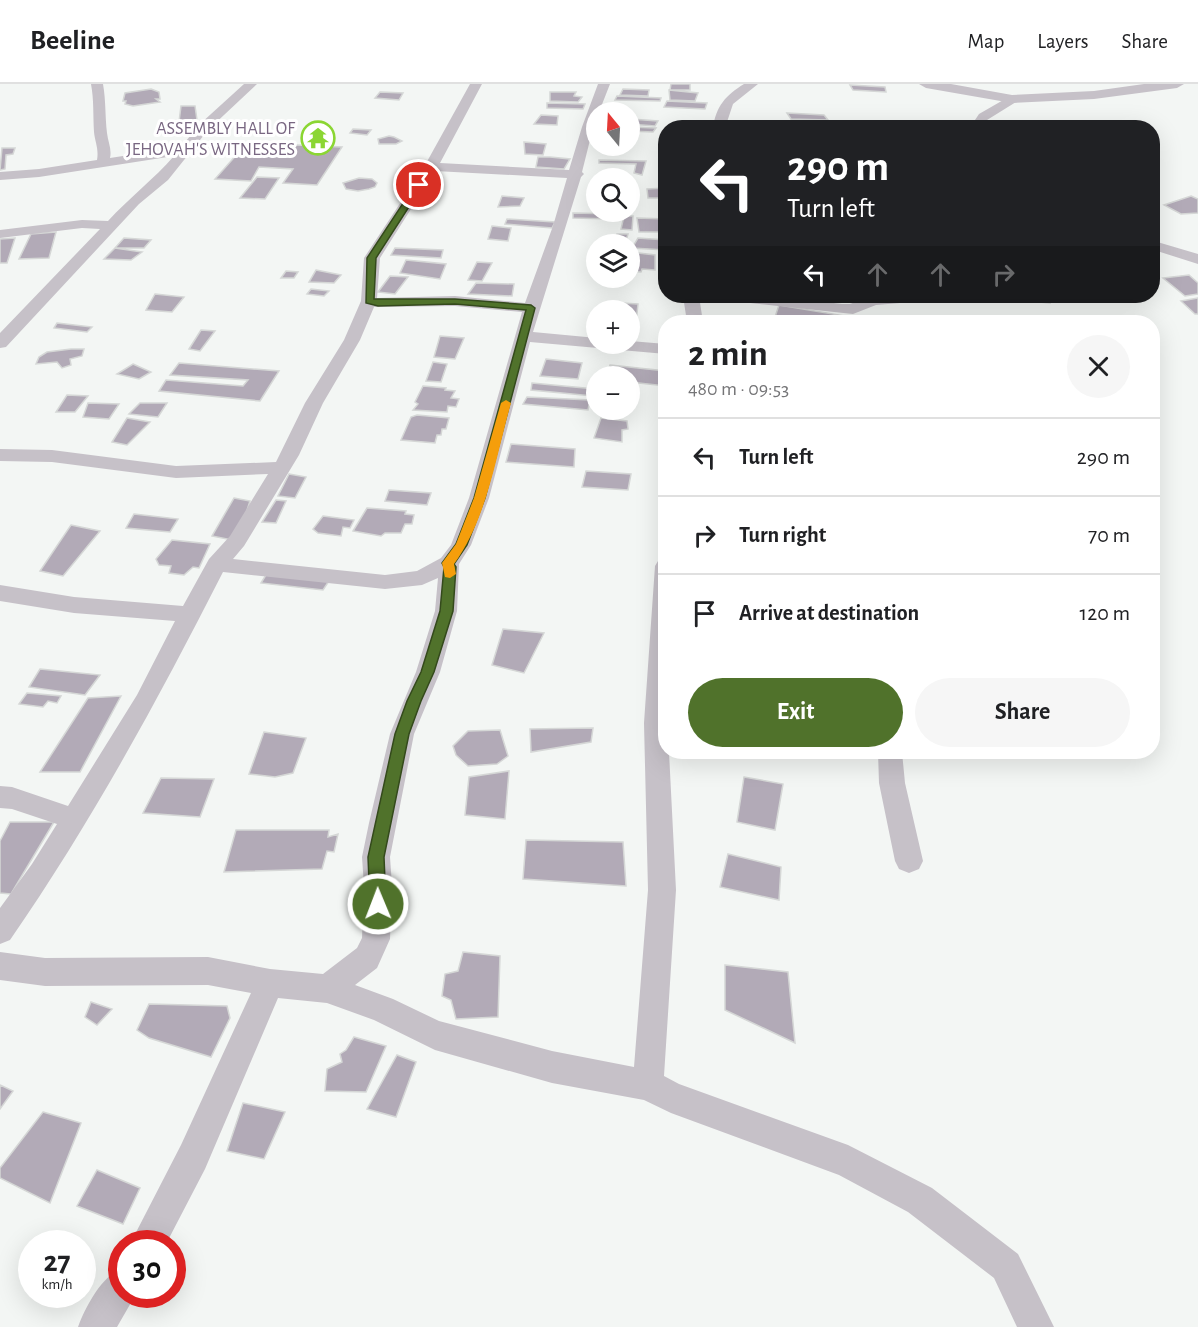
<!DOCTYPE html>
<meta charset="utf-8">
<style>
:root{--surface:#fff;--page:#f6f6f6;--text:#202124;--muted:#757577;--line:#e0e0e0;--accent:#50722b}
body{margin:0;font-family:"Alegreya Sans",sans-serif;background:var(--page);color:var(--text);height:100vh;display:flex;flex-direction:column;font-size:22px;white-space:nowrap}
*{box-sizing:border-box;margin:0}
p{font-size:20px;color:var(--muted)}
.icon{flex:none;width:33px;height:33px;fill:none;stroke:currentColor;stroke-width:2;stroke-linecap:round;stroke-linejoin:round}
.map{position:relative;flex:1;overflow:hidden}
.panel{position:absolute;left:658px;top:231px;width:502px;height:444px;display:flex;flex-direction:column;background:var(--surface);border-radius:24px;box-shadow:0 6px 24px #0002}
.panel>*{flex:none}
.banner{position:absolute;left:658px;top:36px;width:502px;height:183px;border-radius:24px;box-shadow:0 6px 24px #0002;background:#202124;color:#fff;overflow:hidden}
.needle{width:39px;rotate:342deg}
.fabs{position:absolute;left:586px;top:18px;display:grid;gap:12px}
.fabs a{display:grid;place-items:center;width:54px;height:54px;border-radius:50%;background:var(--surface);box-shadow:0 6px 24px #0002;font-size:30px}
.speed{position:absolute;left:18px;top:1146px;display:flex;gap:12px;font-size:30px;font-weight:700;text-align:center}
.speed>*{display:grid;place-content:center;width:78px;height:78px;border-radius:50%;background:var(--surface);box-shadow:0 6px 24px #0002;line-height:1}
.speed small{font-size:15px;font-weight:400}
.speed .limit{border:9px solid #d22;background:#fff;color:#111}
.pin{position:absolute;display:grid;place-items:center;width:51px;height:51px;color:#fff;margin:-26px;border:3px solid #fff;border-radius:50%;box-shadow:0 2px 6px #0007}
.me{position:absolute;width:66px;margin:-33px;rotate:359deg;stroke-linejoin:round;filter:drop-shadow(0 0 4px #0008)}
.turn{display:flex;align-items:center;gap:21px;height:126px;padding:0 30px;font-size:27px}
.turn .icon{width:78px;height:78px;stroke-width:2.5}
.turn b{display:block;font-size:42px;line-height:51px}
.lanes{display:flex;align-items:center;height:57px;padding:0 30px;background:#0003;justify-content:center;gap:30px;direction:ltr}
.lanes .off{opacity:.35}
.round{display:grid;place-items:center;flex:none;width:63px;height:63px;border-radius:32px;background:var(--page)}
.summary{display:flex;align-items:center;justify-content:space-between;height:102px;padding:0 30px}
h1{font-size:36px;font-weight:700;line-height:45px}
.action{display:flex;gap:12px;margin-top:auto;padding:12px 30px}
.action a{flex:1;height:69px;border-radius:36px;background:var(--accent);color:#fff;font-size:24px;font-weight:700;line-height:69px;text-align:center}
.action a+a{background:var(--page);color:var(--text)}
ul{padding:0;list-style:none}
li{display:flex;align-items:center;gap:18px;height:78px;padding:0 30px;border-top:2px solid var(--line)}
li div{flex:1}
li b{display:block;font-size:22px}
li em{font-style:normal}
header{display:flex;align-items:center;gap:36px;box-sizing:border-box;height:84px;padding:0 30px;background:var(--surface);border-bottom:2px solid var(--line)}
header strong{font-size:28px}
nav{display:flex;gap:33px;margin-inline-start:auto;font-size:21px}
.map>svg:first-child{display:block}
.building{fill:#b2aab7;stroke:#d5d7d6;stroke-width:1.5}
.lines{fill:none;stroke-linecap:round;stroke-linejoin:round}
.minor{fill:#c6c1c8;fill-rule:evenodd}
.tertiary{fill:#c6c1c8;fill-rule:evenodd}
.route{fill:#50722b;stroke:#344a1c;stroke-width:1.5}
.slow{fill:#f59e0b}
.labels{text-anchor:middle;stroke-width:6;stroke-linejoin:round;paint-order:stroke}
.far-poi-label{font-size:18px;fill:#796782;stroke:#fff;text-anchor:end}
</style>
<header>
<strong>Beeline</strong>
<nav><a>Map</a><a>Layers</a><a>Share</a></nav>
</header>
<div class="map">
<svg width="1198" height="1243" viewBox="0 0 1198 1243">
<rect width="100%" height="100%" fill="#f3f6f4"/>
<path class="building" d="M671 0H690V6H670Z
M850 1 885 3 886 8 853 6Z
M151 5 159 8 160 15H156L160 18 133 22 125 20 126 17H123L125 9Z
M623 5 649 6 648 12 620 11Z
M669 6 698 9 695 17 670 16Z
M380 8 403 9 399 16 375 14Z
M550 8H576L574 12 582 13 578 18 550 17Z
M617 12 661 14 660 17 615 16Z
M667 17 707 19 705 25 664 23Z
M547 19 585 20 583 25 547 24Z
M181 22H195L197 36 179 38Z
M787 29 824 31 828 36 791 35Z
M541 31 558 32 557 41 534 40Z
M630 35 658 37 655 42 630 40Z
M791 36 835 38 836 44 790 41Z
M630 43 656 44 653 48 630 47Z
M353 45 371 46 367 51 350 49Z
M389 52 394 53 402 57 396 60H379L378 55Z
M524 58 546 60 543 71 525 70Z
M247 59 342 63 317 101 283 99 293 85 259 83 251 97 215 95Z
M2 64H15L13 70 6 71 5 85 0 86Z
M538 73H550L570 75 564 85 536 83Z
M599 76 646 77 642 91 634 89 636 80 599 79Z
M257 93 279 94 265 115 240 114Z
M359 94 372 95 377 99 375 103 369 105 358 107 346 105 343 99Z
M666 104V114H648L647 105Z
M502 112 524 114 520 122 498 123Z
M1191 112 1198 115V129L1181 130 1164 121Z
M573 129 616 130 614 135 573 134Z
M624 132H633L632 146 621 145Z
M637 134 666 135V148H639Z
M507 135 555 138 552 144 505 140Z
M492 142 511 144 508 157 488 155Z
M56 148 49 174 19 175 31 150Z
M617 150H628L625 160H615Z
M15 154 7 179H0V155Z
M124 154 151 156 144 164H115Z
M638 154 666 156V166L632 164Z
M115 164 142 168 131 176 104 175Z
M395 164 443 166 441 174 391 171Z
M630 168 655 171V186L642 185 641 188 630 187Z
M406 176 446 180 440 195 400 189Z
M477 178 492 179 482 197 468 196Z
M316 186 341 191 334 199 309 198Z
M286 187 298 188 294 194H281Z
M1189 191 1198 199V210L1185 212 1163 194Z
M390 192 408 193 395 210 378 208Z
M476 199 514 200 512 212 468 210Z
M311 205 329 207 324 212 307 210Z
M155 210 184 213 172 228 146 226Z
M1028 212H1049L1050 219 1027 217Z
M1198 214V230H1195L1181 217Z
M620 219 638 220 636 239 630 238V226H620Z
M779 221 845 232 844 238H788L774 236Z
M57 239 92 243 87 248 54 244Z
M201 246 215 247 200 267 189 265Z
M440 252 464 254 455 275 434 273Z
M71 265H84L82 272 70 275 71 281 62 284 57 278 36 280 39 273 47 268Z
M546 275 582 279 578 295 540 292Z
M433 278 447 280 441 298 426 297Z
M179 279 279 287 260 317 159 307 166 296 243 302 248 296 170 291Z
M133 280 151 288 139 295 117 290Z
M610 281 666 287V302L630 298V292H606Z
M532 299 595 305 593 312 531 306Z
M423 302 446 304 445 306 455 307 451 314 459 315 456 323 448 322 447 328 413 326 418 320 415 318Z
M67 311 88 312 75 328H56Z
M527 313 590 316 588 326 523 320Z
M88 319 119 320 109 335 83 333Z
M140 319H167L158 333 129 330Z
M417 331 449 334 446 345H442L441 351H437L435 359 401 356 411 333Z
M127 334 150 338 127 361 112 358Z
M601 334 627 337 628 345 622 346V358L594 354Z
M511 360 575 365 574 383 506 378Z
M586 387 631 390 628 406 582 403Z
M289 390 306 393 295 414 278 412Z
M389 406 431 409 427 421 385 417Z
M234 414 250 417 237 457 212 452Z
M276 416 286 417 276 439 262 438Z
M367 424 406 427 405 430 414 431 412 440H405L401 449H385L381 452 353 447Z
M134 430 178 435 170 448 126 444Z
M323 432 354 436 350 444 343 443 341 452 318 449 313 445Z
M71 441 100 447 63 492 40 487Z
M172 456 210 460 199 484 193 483 184 491 169 489 171 482 159 481 156 475Z
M269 486 331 494 323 506 261 499Z
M503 545 544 549 524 589 492 581Z
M40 585 100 591 85 611 29 603Z
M27 609 61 612 57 619 48 617 43 623 19 620Z
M121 612 80 688H40L88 614Z
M593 644 591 658 531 668 530 645Z
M500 646 508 672 497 680 468 682 456 671 453 662 468 647Z
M264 648 306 654 293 689 275 693 249 690Z
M509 687 505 735 465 731 469 693Z
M744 693 783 700 775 746 737 738Z
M161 694 214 695 200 733 143 729Z
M10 738H54L11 810 0 809V757Z
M236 746H329L328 753 338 750 334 768 327 767 322 785 224 788Z
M526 756 623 758 626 802 523 795Z
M728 770 781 783 779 816 720 803Z
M463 868 500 872 498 933 456 935 451 916 442 912 445 890 458 887Z
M725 881 788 888 795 959 725 926Z
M91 918 112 925 97 941 85 933Z
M149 920 227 922 230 934 211 973 149 954 137 946Z
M354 953 386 962 366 1008 325 1007 327 985 342 978 340 970 346 966Z
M397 971 416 978 396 1033 367 1025Z
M0 1001 13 1007 0 1025Z
M243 1019 285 1028 264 1075 227 1067Z
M43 1028 81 1039 50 1119 0 1094V1084Z
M97 1086 140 1104 123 1140 77 1122Z"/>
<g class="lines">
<path class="minor" d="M91 0H103C106 17 105 32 107 49 108 58 112 65 110 74L181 63 200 40 244 0H257L208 46 168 96 139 120 6 263 0 264V249L100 145 82 144 0 154V146L82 136 108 137C129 114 154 95 174 72L39 93 0 96V88L39 85 97 76C99 65 95 58 94 48 93 31 94 16 91 0Z
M470 0H482L440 79 569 86 582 43 598 0H610L599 28H597L582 88 584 90 581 93 533 248 597 254V260H630V257L666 260V270L530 258 489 414 471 461 459 480 457 527 440 588 414 650 390 773 392 802 390 855 377 884 355 901 393 915 439 937 552 967 634 983 648 806 644 639 655 482 658 477 666 475V668H669L676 806 664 992 679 1000 848 1061 932 1104 1018 1170 1054 1243H1017L994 1194 908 1128 839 1091 671 1029 644 1016 552 999 435 966 374 936 327 919 278 914 205 1085 166 1160H130L181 1061 251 909 208 901 45 902 0 896V868L45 874 208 873 270 885 323 890 357 864 362 854 364 802 362 773 369 739 390 650 416 588 435 527 438 494 422 501 385 505 223 488C159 614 91 739 10 856L0 860V824L32 780 57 740 12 725 0 724V702L12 703 68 722 137 611 175 537 74 529 0 517V501L74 513 183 522 209 475 230 452 268 390 176 394 52 378 0 377V365L52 366 176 382 276 378 305 319 344 256 361 217 364 174 424 83ZM435 87 567 94 553 142 525 219 455 212 377 214 380 174ZM455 222 522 228 469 414 451 461 441 474 417 487 385 491 233 475 244 462 299 371 323 319 360 256 374 223Z
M744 0H758L733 20 725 44H713C716 22 726 11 744 0Z
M1012 11 1016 12V18L987 36 985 39 987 44H975L973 39 979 30Z
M1154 157 1198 170V180L1154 166Z
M683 212H699L703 238H687Z
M724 212H775L842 220H850L872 212H932L924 217 876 221 853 230 732 217Z
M878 668H902L905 699 923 777 919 785 909 789 899 785 895 777 879 699Z
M122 1184V1210H136L117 1243H78C86 1222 101 1193 122 1184Z"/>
<path class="tertiary" d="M919 0H951L1012 11 1094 7 1144 0H1184L1177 4 1094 15 1012 19 926 4Z"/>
</g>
<path class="route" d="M419 99 423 101 376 174 374 215H455L531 221 535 224 485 414 467 461 454 480 456 483 453 527 434 588 421 617 409 650 384 773 386 820 383 825 378 827 372 825 370 820 368 773 395 650 407 617 421 588 440 527 444 483 442 479 456 460 474 414 526 226 455 220 378 222 366 219 367 174 415 101Z"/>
<path class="slow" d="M506 316 511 319C496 372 487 435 454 480L456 490 450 494 445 493 442 479 456 460 474 414 501 319Z"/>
<defs>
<g id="temple-ring" transform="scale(1.725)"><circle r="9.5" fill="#fff" stroke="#8bd633" stroke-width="1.5"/><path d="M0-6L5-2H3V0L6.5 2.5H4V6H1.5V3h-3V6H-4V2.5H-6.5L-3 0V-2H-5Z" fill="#8bd633"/></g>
</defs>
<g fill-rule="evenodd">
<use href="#temple-ring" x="318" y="54"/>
</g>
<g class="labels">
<g class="far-poi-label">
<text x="295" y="50">ASSEMBLY HALL OF<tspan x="295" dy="21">JEHOVAH'S WITNESSES</tspan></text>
</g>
</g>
</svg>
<div class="fabs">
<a><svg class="needle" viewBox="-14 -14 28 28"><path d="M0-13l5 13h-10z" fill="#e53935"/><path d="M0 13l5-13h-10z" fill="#757577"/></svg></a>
<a><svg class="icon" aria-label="search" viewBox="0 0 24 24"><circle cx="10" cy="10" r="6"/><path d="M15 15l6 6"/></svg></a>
<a><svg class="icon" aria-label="layers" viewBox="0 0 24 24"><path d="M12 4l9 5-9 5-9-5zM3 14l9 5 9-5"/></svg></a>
<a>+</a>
<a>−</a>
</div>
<div class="speed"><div>27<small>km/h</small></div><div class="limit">30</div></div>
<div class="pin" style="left:419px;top:101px;background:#d93025"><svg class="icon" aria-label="arrive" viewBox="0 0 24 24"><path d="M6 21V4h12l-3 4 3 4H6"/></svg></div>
<svg class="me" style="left:378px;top:820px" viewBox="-20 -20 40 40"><circle r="17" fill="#50722b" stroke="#fff" stroke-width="3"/><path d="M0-11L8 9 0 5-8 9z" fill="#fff"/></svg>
<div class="banner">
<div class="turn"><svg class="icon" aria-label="left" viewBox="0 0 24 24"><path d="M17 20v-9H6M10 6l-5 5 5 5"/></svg><div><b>290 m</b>Turn left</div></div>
<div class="lanes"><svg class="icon" aria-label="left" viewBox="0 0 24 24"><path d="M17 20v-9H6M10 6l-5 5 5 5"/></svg><svg class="icon off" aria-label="ahead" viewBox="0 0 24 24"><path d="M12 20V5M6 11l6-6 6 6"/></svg><svg class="icon off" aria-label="ahead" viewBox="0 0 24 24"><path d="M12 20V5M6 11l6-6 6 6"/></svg><svg class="icon off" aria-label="right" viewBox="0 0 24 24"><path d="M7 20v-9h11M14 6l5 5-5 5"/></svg></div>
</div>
<section class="panel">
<div class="summary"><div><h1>2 min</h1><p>480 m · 09:53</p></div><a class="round"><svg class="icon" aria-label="close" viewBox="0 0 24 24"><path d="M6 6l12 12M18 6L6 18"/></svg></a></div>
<ul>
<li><svg class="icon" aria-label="left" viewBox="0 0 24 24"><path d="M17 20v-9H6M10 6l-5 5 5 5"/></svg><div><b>Turn left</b></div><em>290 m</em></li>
<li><svg class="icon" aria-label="right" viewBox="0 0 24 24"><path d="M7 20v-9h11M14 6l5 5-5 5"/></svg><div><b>Turn right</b></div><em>70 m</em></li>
<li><svg class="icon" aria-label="arrive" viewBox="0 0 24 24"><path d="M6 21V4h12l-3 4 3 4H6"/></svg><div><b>Arrive at destination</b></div><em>120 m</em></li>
</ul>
<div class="action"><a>Exit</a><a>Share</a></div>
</section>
</div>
